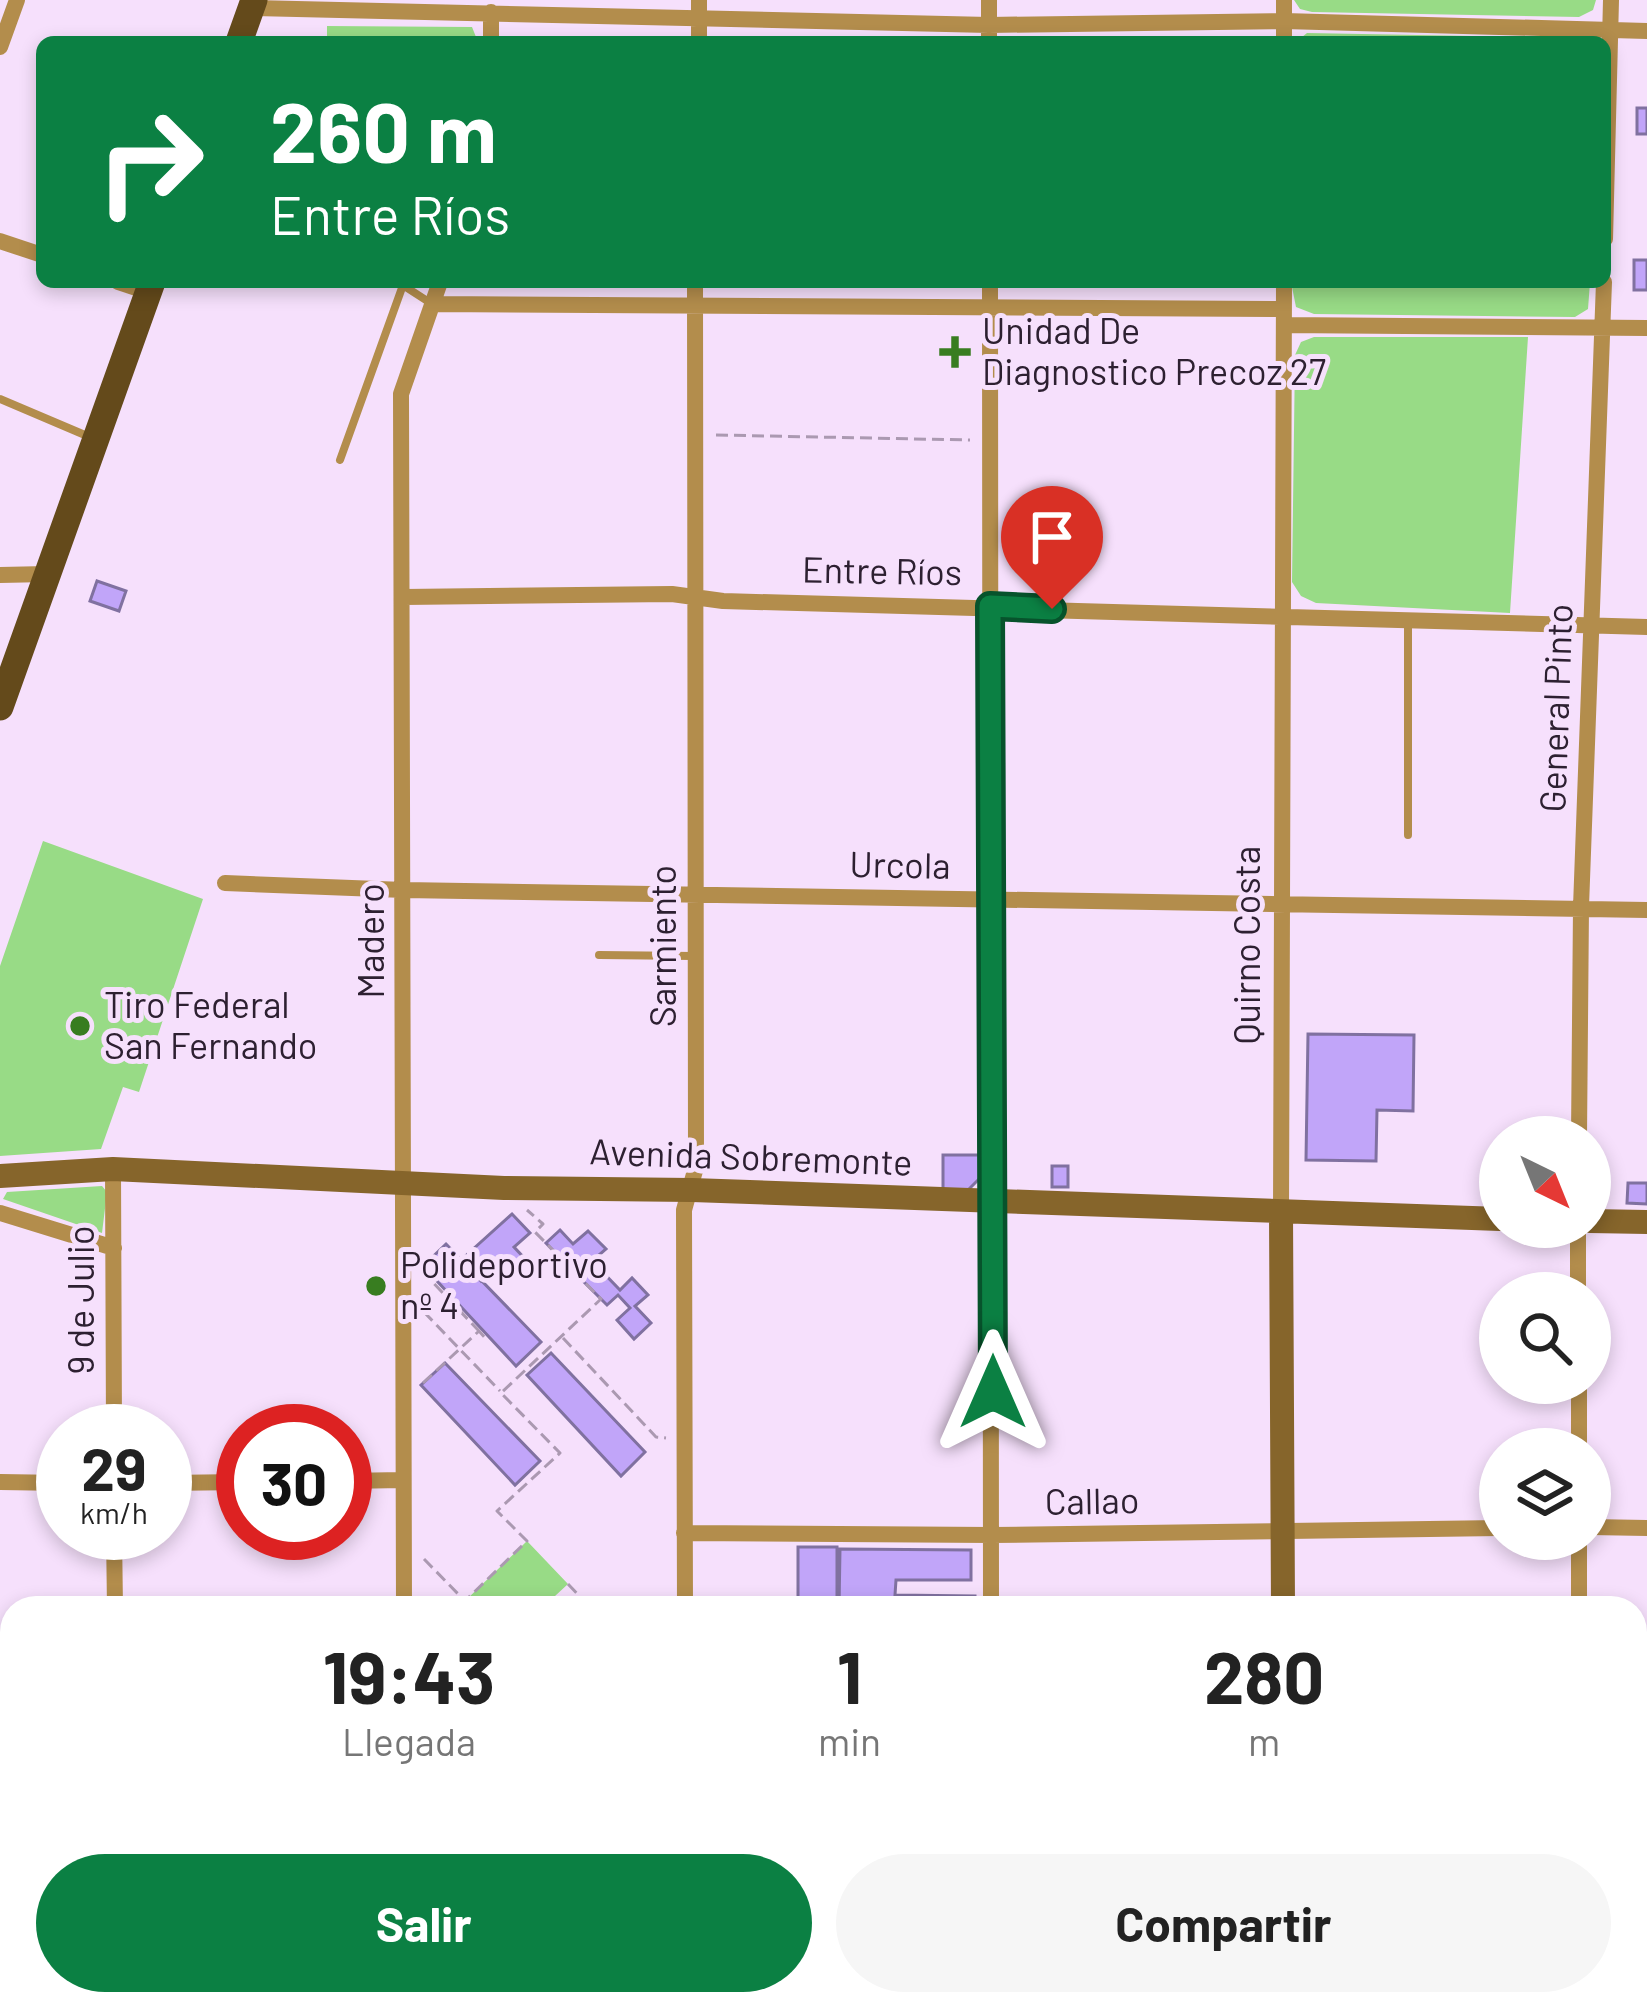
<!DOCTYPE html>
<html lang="es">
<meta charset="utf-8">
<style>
:root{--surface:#fff;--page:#f6f6f6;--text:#222;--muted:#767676;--accent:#0b8043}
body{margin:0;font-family:Barlow,sans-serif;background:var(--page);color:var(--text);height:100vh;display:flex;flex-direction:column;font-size:45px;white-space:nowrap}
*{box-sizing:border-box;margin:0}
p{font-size:39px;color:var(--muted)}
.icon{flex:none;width:66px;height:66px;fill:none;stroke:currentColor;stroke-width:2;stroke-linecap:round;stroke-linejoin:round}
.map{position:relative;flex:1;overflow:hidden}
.drawer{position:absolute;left:0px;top:1596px;width:1647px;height:420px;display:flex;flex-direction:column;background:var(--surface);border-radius:36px 36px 0 0;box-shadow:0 6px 18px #0003}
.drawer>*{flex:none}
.guide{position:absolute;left:36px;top:36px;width:1575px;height:252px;border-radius:18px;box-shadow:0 6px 18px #0003;background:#0b8043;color:#fff;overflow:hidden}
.needle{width:78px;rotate:137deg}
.tools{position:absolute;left:1479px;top:1116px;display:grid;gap:24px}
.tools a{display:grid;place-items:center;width:132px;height:132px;border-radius:50%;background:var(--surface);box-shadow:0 6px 18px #0003;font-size:60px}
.speed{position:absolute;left:36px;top:1404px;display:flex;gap:24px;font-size:60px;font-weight:700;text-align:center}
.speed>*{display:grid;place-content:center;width:156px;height:156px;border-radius:50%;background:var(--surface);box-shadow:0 6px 18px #0003;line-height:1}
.speed small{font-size:30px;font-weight:400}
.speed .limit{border:18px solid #d22;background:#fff;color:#111}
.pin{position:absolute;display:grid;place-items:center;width:102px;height:102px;color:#fff;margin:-123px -51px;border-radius:50% 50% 50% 0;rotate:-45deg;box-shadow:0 0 12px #0007}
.pin .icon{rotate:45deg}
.me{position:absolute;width:132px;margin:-66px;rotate:0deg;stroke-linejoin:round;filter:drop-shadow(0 0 9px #0008)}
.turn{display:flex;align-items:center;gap:42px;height:252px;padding:0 36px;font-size:54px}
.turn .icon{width:156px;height:156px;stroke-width:2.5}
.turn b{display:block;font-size:84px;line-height:102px}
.eta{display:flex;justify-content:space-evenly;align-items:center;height:204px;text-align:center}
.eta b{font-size:72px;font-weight:700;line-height:84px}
.action{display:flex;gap:24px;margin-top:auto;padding:24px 36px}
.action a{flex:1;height:138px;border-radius:72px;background:var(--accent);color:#fff;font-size:48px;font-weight:700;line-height:138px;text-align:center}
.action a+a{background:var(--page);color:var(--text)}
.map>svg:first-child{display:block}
.green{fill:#98db86}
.building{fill:#c1a5f9;stroke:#8071a0;stroke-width:3}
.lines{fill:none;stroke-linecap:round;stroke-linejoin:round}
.path{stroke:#ab99b1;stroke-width:3;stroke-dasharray:12 6;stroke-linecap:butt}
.lane{stroke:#b38d4c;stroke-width:8}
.street{stroke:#b38d4c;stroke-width:16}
.secondary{stroke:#86652b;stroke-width:24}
.primary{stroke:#644a1b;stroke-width:27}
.route-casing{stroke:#07532c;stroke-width:30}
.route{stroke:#0b8043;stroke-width:21}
.poi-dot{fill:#387d20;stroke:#f6e0fc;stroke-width:4.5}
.labels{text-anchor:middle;stroke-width:10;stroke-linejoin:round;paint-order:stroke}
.poi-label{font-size:36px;fill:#2d2031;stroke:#f6e0fc;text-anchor:start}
.street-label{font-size:36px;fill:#2d2031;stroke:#f6e0fc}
</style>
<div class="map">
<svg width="1647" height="2016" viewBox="0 0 1647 2016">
<rect width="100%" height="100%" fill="#f6e0fc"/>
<path class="green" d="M1294 0H1596L1593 10 1579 17 1312 12 1300 9Z
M327 26 472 27 478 42H327Z
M1307 33 1581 38 1587 42H1296Z
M1291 282H1590L1588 309 1575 317 1314 314 1296 307Z
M1314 337H1528L1510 613 1316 603 1301 596 1292 582 1295 355 1301 342Z
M43 841 203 899 139 1092 123 1087 101 1149 0 1156V966Z
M102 1186 107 1192 102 1233 3 1199 7 1192Z
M527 1541 568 1584 542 1608H471L465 1601Z"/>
<path class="building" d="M1637 108H1647V134H1637Z
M1634 260H1647V290H1634Z
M97 581 126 591 119 611 90 601Z
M1308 1034 1414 1035 1413 1111 1377 1110 1376 1161 1306 1160Z
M943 1155H984V1174L968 1190H943Z
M1052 1166H1068V1187H1052Z
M1493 1173H1500V1203H1491Z
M1628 1183H1647V1204L1627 1203Z
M512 1214 530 1233 514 1247 528 1262 506 1282 494 1268 481 1281 461 1260Z
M560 1230 573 1244 588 1231 606 1249 592 1261 620 1290 632 1278 648 1295 635 1306 651 1323 634 1339 617 1320 630 1308 618 1295 607 1305 575 1273 582 1266 575 1258 567 1265 546 1243Z
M446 1244 541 1342 516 1366 423 1266Z
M551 1353 645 1452 621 1476 527 1375Z
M445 1363 540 1461 515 1485 421 1385Z
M798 1547H837V1608H798Z
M840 1549 971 1550V1580H896L895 1595 975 1596V1608H839Z"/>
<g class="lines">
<path class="path" d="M716 435 970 440
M422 1271 479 1331
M424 1312 500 1391
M563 1338 656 1437 666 1438
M423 1383 479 1331 488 1341
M424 1559 465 1601 527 1541 497 1511 560 1453 501 1393 601 1299 535 1232 543 1224 527 1210
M568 1584 591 1608"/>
<path class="lane" d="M398 282 432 304
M0 399 92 438
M340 460 403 285
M1408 835V623
M599 955 694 956"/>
<path class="street" d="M1284 0V42
M251 8 989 25 1284 21 1647 31
M491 42V12
M699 42V0
M989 42V0
M0 47 17 0
M1605 239 1611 0
M0 241 42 255
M118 282 148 292
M990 282 991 1608
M432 304 1284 309
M1284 325 1647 328
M0 575 47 574
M404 597 672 594 723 601 1647 627
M225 883 404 890 1647 910
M1579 1137 1581 907 1604 282
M113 1169 114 1431
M0 1213 114 1248
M1281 1213 1284 282
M1578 1227V1293
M1579 1383V1449
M345 1481 402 1480
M0 1482 63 1483
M165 1483 243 1482
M1590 1527 1647 1528
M114 1533 115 1608
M684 1533 992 1535 1500 1528
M1579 1539V1608
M404 1608 401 394 440 282
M685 1608 684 1210 696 1167 695 282
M0 1785H12
M1635 1791H1647
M406 2004V2016
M688 2004V2016
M993 2004V2016
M1580 2004V2016
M114 2016V2004"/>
<path class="secondary" d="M0 1176 113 1169 504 1188 692 1190 1500 1219
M1281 1213 1283 1608
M1590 1221 1647 1222
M1284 2004V2016"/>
<path class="primary" d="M239 42 254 0
M0 707 152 282"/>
</g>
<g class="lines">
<g class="route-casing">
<path id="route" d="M993 1392 990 606 1052 609"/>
</g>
<use href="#route" class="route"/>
</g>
<g class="poi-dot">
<path d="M949 334h12v12h12v12h-12v12h-12v-12h-12v-12h12z"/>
<circle cx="80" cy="1026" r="12"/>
<circle cx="376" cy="1286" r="12"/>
</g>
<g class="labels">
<g class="poi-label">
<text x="982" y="344">Unidad De<tspan x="982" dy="41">Diagnostico Precoz 27</tspan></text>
<text x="104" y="1018">Tiro Federal<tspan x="104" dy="41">San Fernando</tspan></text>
<text x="400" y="1278">Polideportivo<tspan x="400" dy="41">nº 4</tspan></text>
</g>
<g class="street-label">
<text transform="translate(882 571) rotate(1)" y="13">Entre Ríos</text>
<text transform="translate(1556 708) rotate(-88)" y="13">General Pinto</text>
<text transform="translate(900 865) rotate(1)" y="13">Urcola</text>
<text transform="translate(371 941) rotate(-90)" y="13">Madero</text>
<text transform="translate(1247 945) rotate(-90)" y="13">Quirno Costa</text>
<text transform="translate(663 946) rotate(-90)" y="13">Sarmiento</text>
<text transform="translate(751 1157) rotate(2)" y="13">Avenida Sobremonte</text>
<text transform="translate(81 1300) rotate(-90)" y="13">9 de Julio</text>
<text transform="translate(1092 1501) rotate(-1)" y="13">Callao</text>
</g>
</g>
</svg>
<div class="tools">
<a><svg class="needle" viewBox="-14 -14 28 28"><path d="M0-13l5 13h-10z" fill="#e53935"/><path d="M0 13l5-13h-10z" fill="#767676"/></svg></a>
<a><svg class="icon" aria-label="search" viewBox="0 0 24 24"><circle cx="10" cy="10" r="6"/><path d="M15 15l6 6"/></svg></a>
<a><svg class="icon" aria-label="layers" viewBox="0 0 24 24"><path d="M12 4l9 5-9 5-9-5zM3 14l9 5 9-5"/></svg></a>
</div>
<div class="speed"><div>29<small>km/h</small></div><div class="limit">30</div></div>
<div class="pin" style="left:1052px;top:609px;background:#d93025"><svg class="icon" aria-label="arrive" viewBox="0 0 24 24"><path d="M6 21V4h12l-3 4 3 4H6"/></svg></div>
<svg class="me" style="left:993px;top:1392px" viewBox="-20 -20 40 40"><path d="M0-17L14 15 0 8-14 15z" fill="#0b8043" stroke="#fff" stroke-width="4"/></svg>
<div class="guide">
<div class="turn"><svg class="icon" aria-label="right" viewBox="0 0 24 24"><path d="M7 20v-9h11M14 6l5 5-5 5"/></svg><div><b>260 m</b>Entre Ríos</div></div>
</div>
<section class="drawer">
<div class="eta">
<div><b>19:43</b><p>Llegada</p></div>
<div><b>1</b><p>min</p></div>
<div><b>280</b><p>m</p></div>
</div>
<div class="action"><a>Salir</a><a>Compartir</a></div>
</section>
</div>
